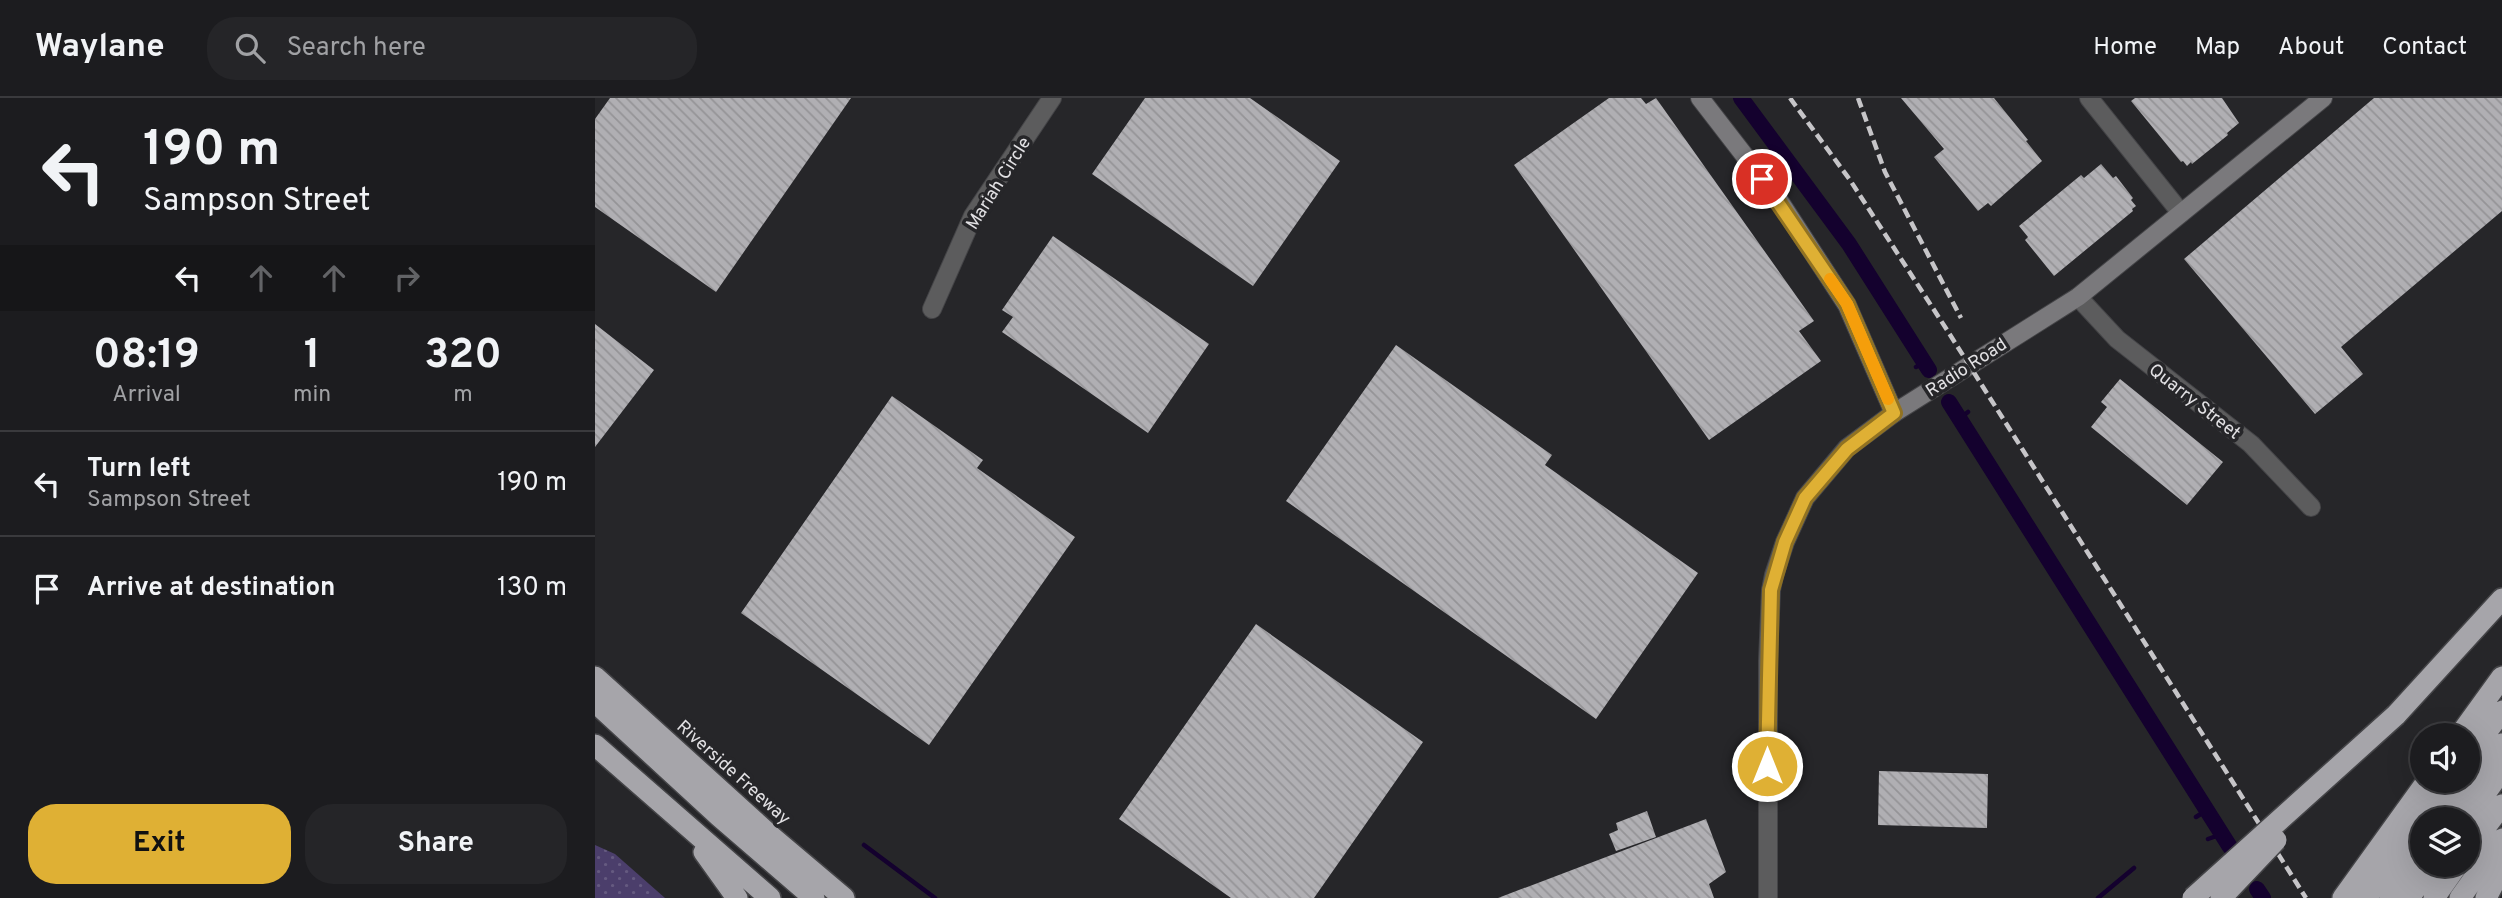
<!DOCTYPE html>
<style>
:root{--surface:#1c1c1f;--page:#252528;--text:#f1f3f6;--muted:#a0a1a4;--line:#3a3a3d;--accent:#dfb034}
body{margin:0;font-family:Overpass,sans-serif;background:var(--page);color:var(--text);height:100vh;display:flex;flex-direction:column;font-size:26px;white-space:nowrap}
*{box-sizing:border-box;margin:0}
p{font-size:23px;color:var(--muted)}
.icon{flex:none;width:38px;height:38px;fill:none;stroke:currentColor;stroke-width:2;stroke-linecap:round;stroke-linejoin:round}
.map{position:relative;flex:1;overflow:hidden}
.details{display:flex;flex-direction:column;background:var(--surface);width:595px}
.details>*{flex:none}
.hud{background:#1c1c1f;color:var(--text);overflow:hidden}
.controls{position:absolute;left:1815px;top:625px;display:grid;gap:14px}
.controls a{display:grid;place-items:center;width:70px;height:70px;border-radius:50%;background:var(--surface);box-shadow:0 7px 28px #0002,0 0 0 2px var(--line);font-size:35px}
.pin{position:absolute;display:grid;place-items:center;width:60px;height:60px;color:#fff;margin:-30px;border:4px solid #fff;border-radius:50%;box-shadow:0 2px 7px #0007}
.me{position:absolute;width:77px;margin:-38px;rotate:0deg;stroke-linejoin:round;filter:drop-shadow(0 0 5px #0008)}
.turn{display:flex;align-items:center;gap:24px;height:147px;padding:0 28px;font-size:32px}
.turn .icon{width:91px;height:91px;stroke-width:2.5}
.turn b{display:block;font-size:49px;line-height:60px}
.lanes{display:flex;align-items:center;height:66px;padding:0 28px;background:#0003;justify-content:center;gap:35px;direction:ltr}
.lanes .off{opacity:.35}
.eta{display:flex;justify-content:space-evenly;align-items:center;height:119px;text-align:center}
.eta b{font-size:42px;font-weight:700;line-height:49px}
.cta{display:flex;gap:14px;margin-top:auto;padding:14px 28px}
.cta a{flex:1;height:80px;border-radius:28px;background:var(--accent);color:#111;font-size:28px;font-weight:700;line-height:80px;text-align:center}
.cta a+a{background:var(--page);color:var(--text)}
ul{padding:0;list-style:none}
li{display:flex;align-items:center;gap:21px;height:105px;padding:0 28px;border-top:2px solid var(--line)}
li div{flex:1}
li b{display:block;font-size:26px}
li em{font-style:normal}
header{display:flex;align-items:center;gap:42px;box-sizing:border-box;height:98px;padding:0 35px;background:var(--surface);border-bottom:2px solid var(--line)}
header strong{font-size:33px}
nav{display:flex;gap:38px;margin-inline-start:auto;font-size:24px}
.search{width:490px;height:63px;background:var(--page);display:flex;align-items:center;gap:18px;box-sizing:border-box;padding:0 24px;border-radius:28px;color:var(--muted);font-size:26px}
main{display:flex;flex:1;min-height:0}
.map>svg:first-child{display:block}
.grass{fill:url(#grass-dots)}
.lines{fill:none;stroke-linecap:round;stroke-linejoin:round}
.stream{stroke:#14012e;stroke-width:4.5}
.canal{stroke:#14012e;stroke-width:16}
.building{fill:url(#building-back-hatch)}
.street-casing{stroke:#444447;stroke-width:20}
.secondary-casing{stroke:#444447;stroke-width:20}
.highway-casing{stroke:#444447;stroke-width:24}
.street{stroke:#5c5c5d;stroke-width:18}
.secondary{stroke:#7a797c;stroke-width:18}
.highway{stroke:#a6a5aa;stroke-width:21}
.rail{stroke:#c6c5c8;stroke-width:4.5;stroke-dasharray:10 5;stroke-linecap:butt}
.highway-bridge-casing{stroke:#444447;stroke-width:24;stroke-linecap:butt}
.highway-bridge{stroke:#a6a5aa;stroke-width:21}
.route-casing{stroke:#917222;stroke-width:18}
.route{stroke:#dfb034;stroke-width:12}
.slow{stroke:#f59e0b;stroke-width:12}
.labels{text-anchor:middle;stroke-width:7;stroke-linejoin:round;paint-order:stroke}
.street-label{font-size:18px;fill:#e2e1e4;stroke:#262629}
</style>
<header>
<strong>Waylane</strong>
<div class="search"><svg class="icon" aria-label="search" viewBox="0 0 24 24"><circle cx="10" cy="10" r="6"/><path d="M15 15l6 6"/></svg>Search here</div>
<nav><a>Home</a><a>Map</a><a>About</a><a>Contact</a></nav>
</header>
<main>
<section class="details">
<div class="hud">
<div class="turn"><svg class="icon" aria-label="left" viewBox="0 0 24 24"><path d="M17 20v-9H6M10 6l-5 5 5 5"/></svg><div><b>190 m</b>Sampson Street</div></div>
<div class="lanes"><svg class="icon" aria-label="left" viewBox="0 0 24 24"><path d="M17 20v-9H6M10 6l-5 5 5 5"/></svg><svg class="icon off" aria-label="ahead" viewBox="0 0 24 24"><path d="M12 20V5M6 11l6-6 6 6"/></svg><svg class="icon off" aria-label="ahead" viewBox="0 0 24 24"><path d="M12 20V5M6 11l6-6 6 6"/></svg><svg class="icon off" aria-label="right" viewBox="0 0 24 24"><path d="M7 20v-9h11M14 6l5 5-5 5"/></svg></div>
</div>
<div class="eta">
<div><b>08:19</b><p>Arrival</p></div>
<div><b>1</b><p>min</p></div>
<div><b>320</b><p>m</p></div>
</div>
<ul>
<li><svg class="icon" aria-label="left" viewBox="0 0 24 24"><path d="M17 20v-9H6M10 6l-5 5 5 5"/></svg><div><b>Turn left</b><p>Sampson Street</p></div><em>190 m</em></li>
<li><svg class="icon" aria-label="arrive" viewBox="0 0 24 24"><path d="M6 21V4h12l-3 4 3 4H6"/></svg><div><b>Arrive at destination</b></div><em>130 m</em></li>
</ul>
<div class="cta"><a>Exit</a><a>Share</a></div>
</section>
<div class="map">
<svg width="1907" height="800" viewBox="0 0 1907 800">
<defs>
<pattern id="grass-dots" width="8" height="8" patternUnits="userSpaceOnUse" patternTransform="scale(1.75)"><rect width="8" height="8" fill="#4b3e6b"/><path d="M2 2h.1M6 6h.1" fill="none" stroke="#655a80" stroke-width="1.8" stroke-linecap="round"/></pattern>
<pattern id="building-back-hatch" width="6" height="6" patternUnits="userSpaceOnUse" patternTransform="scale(1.75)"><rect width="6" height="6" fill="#b0afb3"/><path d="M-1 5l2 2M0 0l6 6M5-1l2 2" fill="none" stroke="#959497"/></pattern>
</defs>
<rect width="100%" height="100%" fill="#262629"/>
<path class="grass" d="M0 747 20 756 70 800H0Z"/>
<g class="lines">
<path class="stream" d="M1321 269 1329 265
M1368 318 1373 314
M1601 719 1612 712
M1613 741 1627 736
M269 747 340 800
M1503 800 1539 770"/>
<path class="canal" d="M1146 0 1254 146 1334 272
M1354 304 1635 749
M1662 791 1668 800"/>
</g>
<path class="building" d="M15 0H256L121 194 0 109V21Z
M550 0H655L745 63 658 188 497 76Z
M1014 0H1046L1051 6 1061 0 1219 223 1204 233 1226 263 1114 342 919 67Z
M1306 0H1399L1433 42 1431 43 1447 63 1396 108 1393 105 1383 113 1339 59 1349 51Z
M1540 0H1627L1644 25 1632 35 1633 37 1597 66 1596 64 1592 68 1588 63 1586 64 1536 3Z
M1779 0H1907V113L1746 249 1768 276 1720 316 1589 161Z
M1506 66 1518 80 1521 78 1538 100 1536 102 1541 108 1537 111 1538 113 1459 178 1430 142 1433 139 1424 128 1486 77 1489 80Z
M458 138 614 246 553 335 407 234 418 219 407 212Z
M0 226 59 272 0 349Z
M801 247 957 357 950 367 1103 475 1001 621 691 403Z
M1525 281 1628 364 1592 407 1496 329 1512 309 1506 304Z
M297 298 388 362 382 370 480 439 334 647 146 515Z
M661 526 828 644 719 800H636L524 721Z
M1284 673 1393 676 1392 730 1283 727Z
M1052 713 1061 739 1021 753 1014 736 1023 732 1021 725Z
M1111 721 1131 774 1114 786 1119 800H903Z"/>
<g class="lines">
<g class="street-casing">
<path id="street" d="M1494 0 1586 115
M1483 199 1522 241 1656 346 1716 409
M337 211 378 118 457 0
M1173 800V563L1176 492 1179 477 1190 444 1210 400 1252 350 1299 315"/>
</g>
<g class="secondary-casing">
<path id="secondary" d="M1105 0 1183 101 1252 207 1299 315 1483 199 1728 0"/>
</g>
<g class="highway-casing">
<path id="highway" d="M0 579 178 740 249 800
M0 604 124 718 219 800
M1801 617 1907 501
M1865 637 1907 579
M0 647 175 800
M1872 661 1907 613
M1829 721 1857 682
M1852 721 1907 646
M1872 721 1907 672
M109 754 142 800
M1872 754 1907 707
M1748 800 1833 682
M1771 800 1827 724
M1795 800 1827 755
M1814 800 1838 766
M1839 800 1863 766
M1865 800 1907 741
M1891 800 1907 769"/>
</g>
<use href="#street" class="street"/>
<use href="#secondary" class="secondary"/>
<use href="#highway" class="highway"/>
<path class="rail" d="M1195 0 1255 82 1352 232 1711 800
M1263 0 1290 74 1366 220"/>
<g class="highway-bridge-casing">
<path id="highway-bridge" d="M1598 800 1801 617
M1626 800 1681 742"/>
</g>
<use href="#highway-bridge" class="highway-bridge"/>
</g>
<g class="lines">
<g class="route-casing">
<path id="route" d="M1167 81 1252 206 1299 315 1252 351 1210 400 1190 444 1176 492 1172 668"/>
</g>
<use href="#route" class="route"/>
<path class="slow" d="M1235 181 1252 206 1293 301"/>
</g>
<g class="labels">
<g class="street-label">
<text transform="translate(403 85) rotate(-58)" y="6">Mariah Circle</text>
<text transform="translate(1371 269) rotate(-33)" y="6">Radio Road</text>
<text transform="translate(1600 303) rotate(38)" y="6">Quarry Street</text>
<text transform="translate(139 674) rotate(42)" y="6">Riverside Freeway</text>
</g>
</g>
</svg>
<div class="controls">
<a><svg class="icon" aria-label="sound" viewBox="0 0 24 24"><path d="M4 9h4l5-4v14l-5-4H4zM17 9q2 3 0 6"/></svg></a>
<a><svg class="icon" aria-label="layers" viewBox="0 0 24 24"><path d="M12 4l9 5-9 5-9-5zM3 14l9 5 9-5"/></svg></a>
</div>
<div class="pin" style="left:1167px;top:81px;background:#d93025"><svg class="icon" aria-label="arrive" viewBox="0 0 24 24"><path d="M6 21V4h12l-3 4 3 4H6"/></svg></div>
<svg class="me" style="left:1172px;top:668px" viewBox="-20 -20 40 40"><circle r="17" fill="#dfb034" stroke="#fff" stroke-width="3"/><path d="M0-11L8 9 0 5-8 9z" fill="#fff"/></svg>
</div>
</main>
